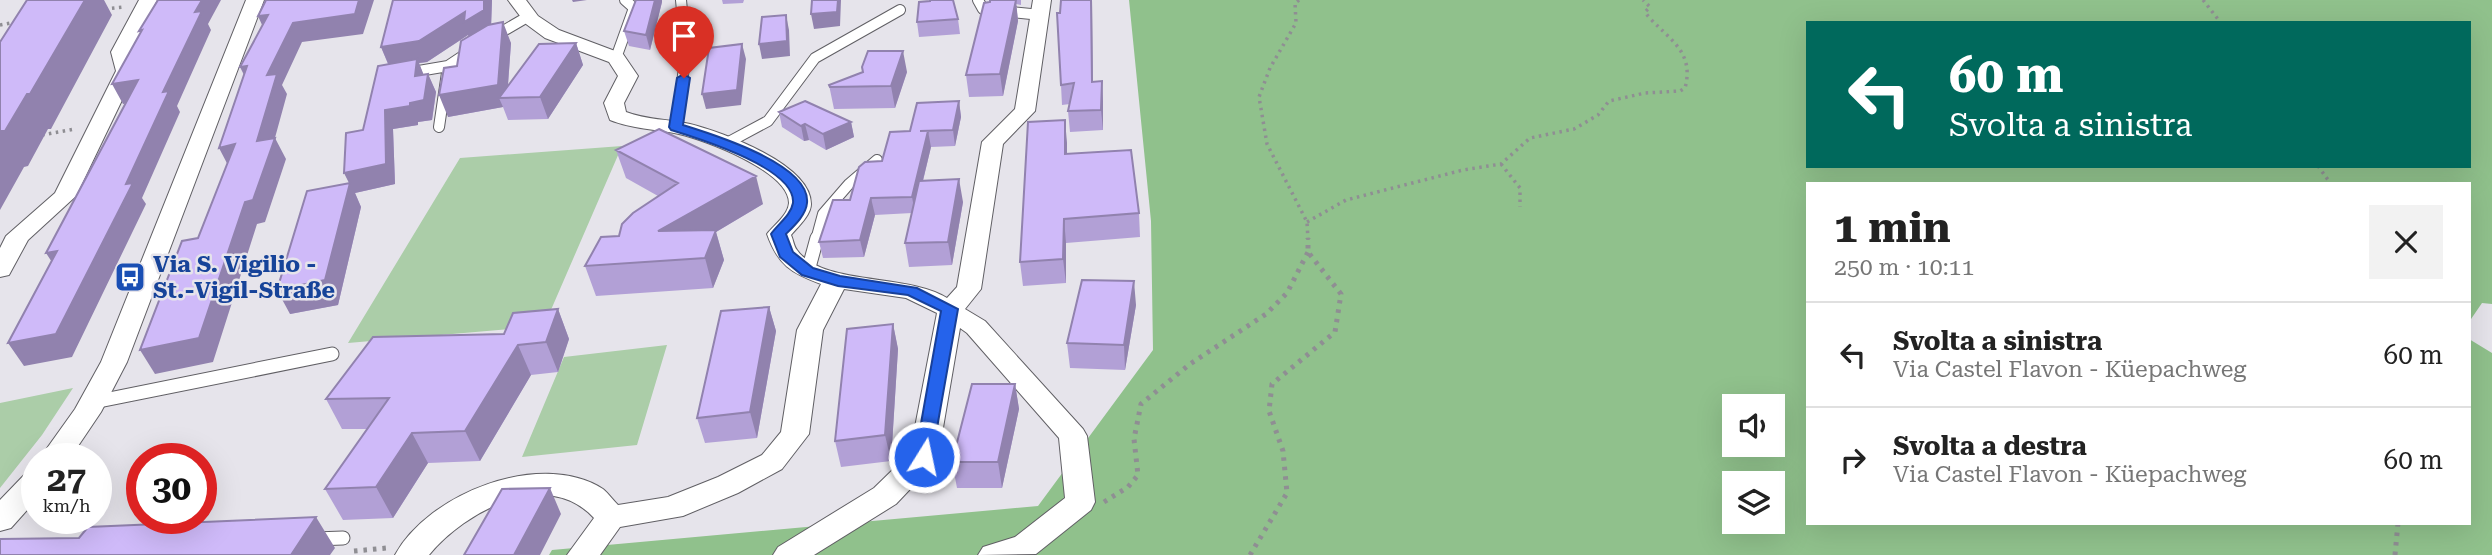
<!DOCTYPE html>
<html lang="it">
<meta charset="utf-8">
<style>
:root{--surface:#fff;--page:#f2f2f2;--text:#222;--muted:#767676;--line:#e0e0e0}
body{margin:0;font-family:"Roboto Serif",serif;background:var(--page);color:var(--text);height:100vh;display:flex;flex-direction:column;font-size:26px;white-space:nowrap}
*{box-sizing:border-box;margin:0}
p{font-size:23px;color:var(--muted)}
.icon{flex:none;width:38px;height:38px;fill:none;stroke:currentColor;stroke-width:2;stroke-linecap:round;stroke-linejoin:round}
.map{position:relative;flex:1;overflow:hidden}
.sheet{position:absolute;left:1806px;top:182px;width:665px;height:343px;display:flex;flex-direction:column;background:var(--surface);border-radius:0px;box-shadow:0 7px 28px #0002}
.sheet>*{flex:none}
.top-card{position:absolute;left:1806px;top:21px;width:665px;height:147px;border-radius:0px;box-shadow:0 7px 28px #0002;background:#00695c;color:#fff;overflow:hidden}
.buttons{position:absolute;left:1722px;top:394px;display:grid;gap:14px}
.buttons a{display:grid;place-items:center;width:63px;height:63px;border-radius:0px;background:var(--surface);box-shadow:0 7px 28px #0002;font-size:35px}
.speed{position:absolute;left:21px;top:443px;display:flex;gap:14px;font-size:35px;font-weight:700;text-align:center}
.speed>*{display:grid;place-content:center;width:91px;height:91px;border-radius:50%;background:var(--surface);box-shadow:0 7px 28px #0002;line-height:1}
.speed small{font-size:18px;font-weight:400}
.speed .limit{border:10px solid #d22;background:#fff;color:#111}
.pin{position:absolute;display:grid;place-items:center;width:60px;height:60px;color:#fff;margin:-72px -30px;border-radius:50% 50% 50% 0;rotate:-45deg;box-shadow:0 0 7px #0007}
.pin .icon{rotate:45deg}
.me{position:absolute;width:77px;margin:-38px;rotate:10deg;stroke-linejoin:round;filter:drop-shadow(0 0 5px #0008)}
.turn{display:flex;align-items:center;gap:24px;height:147px;padding:0 28px;font-size:32px}
.turn .icon{width:91px;height:91px;stroke-width:2.5}
.turn b{display:block;font-size:49px;line-height:60px}
.round{display:grid;place-items:center;flex:none;width:74px;height:74px;border-radius:0px;background:var(--page)}
.head{display:flex;align-items:center;justify-content:space-between;height:119px;padding:0 28px}
h1{font-size:42px;font-weight:700;line-height:52px}
ul{padding:0;list-style:none}
li{display:flex;align-items:center;gap:21px;height:105px;padding:0 28px;border-top:2px solid var(--line)}
li div{flex:1}
li b{display:block;font-size:26px}
li em{font-style:normal}
.map>svg:first-child{display:block}
.green{fill:#abcda8}
.forest{fill:#90c18c;fill-rule:evenodd}
.lines{fill:none;stroke-linecap:round;stroke-linejoin:round}
.lane-far1-casing{stroke:#605f64;stroke-width:12}
.lane-casing{stroke:#605f64;stroke-width:15}
.street-casing{stroke:#605f64;stroke-width:2}
.path-far1{stroke:#8f8e93;stroke-width:3.5;stroke-dasharray:2.5 4.5;stroke-linecap:butt}
.path{stroke:#8f8e93;stroke-width:5;stroke-dasharray:3.5 6;stroke-linecap:butt}
.lane-far1{stroke:#fff;stroke-width:10}
.lane{stroke:#fff;stroke-width:13}
.street{fill:#fff;fill-rule:evenodd}
.wall{fill:#b2a0d6}
.shaded-wall{fill:#9182ae}
.building{fill:#cfbaf9;stroke:#9182ae;stroke-width:2}
.route{fill:#2563eb;stroke:#184099;stroke-width:2}
.labels{text-anchor:middle;stroke-width:5;stroke-linejoin:round;paint-order:stroke}
.transit-label{font-size:23px;font-weight:bold;fill:#164399;stroke:#e6e4eb;text-anchor:start}
</style>
<div class="map">
<svg width="2492" height="555" viewBox="0 0 2492 555">
<rect width="100%" height="100%" fill="#e6e4eb"/>
<path class="green" d="M622 146 544 326 348 343 460 158Z
M667 345 637 445 522 457 564 357Z
M73 388 42 435 0 488V403Z"/>
<path class="forest" d="M1129 0H2492V304L2482 303 2469 322V184H1808V523H2469V339L2492 353V555H549L552 550 1038 506 1153 350 1151 221ZM1808 23H2469V166H1808ZM1734 406H1773V444H1734ZM1734 483H1773V522H1734Z"/>
<g class="lines">
<g class="lane-far1-casing">
<path id="lane-far1" d="M978 0 983 9 1041 15
M493 37 529 16
M616 58 634 8 625 0
M407 73 448 66
M439 127 448 66 472 50
M676 127 686 53 681 0
M727 143 768 121 815 58 900 10
M816 240 823 214 849 184 877 160"/>
</g>
<g class="lane-casing">
<path id="lane" d="M808 271 817 238
M94 402 332 354
M315 539 343 538"/>
</g>
<g class="street-casing">
<path id="street" d="M139 0H157L131 52 136 71 76 196 28 240 9 275 0 277V248L6 236 55 193 116 71 111 52Z
M246 0H264L127 362 101 412 70 458H40L75 409 101 362Z
M508 0H526L538 16 559 30 623 54 638 76 624 103 626 112C646 120 669 119 690 124 722 132 811 164 811 204 811 215 798 227 791 235 793 239 794 247 797 250 822 286 907 273 947 298L957 287 982 142 1015 109 1033 0H1051L1035 111 1003 144 981 289 965 309 985 321 1083 429 1087 436 1095 502 1091 510 1036 554 978 555 983 547 1015 537 1065 498 1059 438 967 333 960 328 938 457 934 464 896 504 814 555H773L778 547 874 488 910 453 937 313 906 298 844 289 823 330 809 434 782 469 738 493 683 516 620 527 600 555H567L594 518C547 467 465 511 429 555H395C428 494 540 449 603 489 608 493 613 500 618 505L668 497 718 477 762 455 781 432 797 330 821 284C791 273 778 265 767 234 774 225 788 215 789 203 789 171 705 140 679 134 655 129 632 129 610 120L604 103 618 76 609 62 545 38 526 24Z
M37 468V499L11 528 0 531V500L27 472Z"/>
</g>
<path class="path-far1" d="M1299 0 1295 3 1296 23 1270 68 1259 97 1267 144 1307 222 1308 240
M2203 0 2221 23
M105 9 124 7
M0 25 16 22
M42 135 75 129
M1501 164 1520 188V207
M2318 166 2331 184
M1307 222 1346 200 1463 170 1501 164 1530 138 1574 129 1598 115 1609 101 1645 93 1680 91 1685 88C1695 51 1668 39 1648 16L1645 12 1650 7 1643 0"/>
<path class="path" d="M1104 502 1128 487 1138 475 1134 439 1141 404 1190 364 1266 314 1287 293 1308 252
M354 551 387 548
M1250 555 1287 493 1283 451 1269 411 1272 384 1335 332 1341 294 1308 252V238
M2395 555 2398 523"/>
<use href="#lane-far1" class="lane-far1"/>
<use href="#lane" class="lane"/>
<use href="#street" class="street"/>
</g>
<path class="wall" d="M393 0H492L491 24 511 43 508 86 576 43 583 65 548 119 508 120 503 107 448 117 457 66 469 36 468 35 427 62 419 63 423 74H428L436 92 432 120 418 122V125L393 129 395 184 355 193 361 207 338 305 290 314 350 184 363 130 388 64 381 47Z
M636 0H662V2L650 50 629 46 624 31Z
M722 0H744L743 3 723 4Z
M929 0H953L958 19 960 34 919 37 917 22 929 1Z
M990 0H1021V5L1016 4 1018 21 1003 96 969 97 966 75Z
M863 72H907L895 108 834 109 829 85Z
M1102 81 1103 102V130L1070 132 1068 111 1070 104 1062 105 1061 85Z
M959 101 961 117 955 146 931 147 923 181 963 202 952 265 909 267 905 243 912 213 875 215 864 257 823 258 819 242 850 200 882 161 910 131Z
M779 112 851 122 854 137 826 150 809 140 804 141 782 127Z
M1065 120 1067 154 1139 213 1140 237 1066 243V283L1023 286 1020 262Z
M616 150 763 204 716 232 724 260 713 288 596 296 585 266 619 236 658 196 626 178Z
M1136 305 1125 370 1070 368 1067 343Z
M769 307 776 331 757 438 705 443 697 418Z
M558 309 569 339 558 372 531 375 480 461 428 463 393 518 343 520 325 489 367 429H342L326 399 504 334Z
M893 324 898 349 891 461 841 467 835 441Z
M1015 384 1019 409 1002 488H957L952 462Z"/>
<path class="shaded-wall" d="M85 0H104L112 15 51 129H48L28 166 24 167 0 210V133Z
M202 0H221L208 24 211 30 177 106 180 112 142 198 146 204 72 357 24 366 8 343 126 184 195 12Z
M359 0H374L363 34 302 42 282 85 287 94 273 145 275 138 286 159 265 222 257 224 213 362 155 374 140 350 257 141 267 75 293 23Z
M484 0H492L491 30 471 42 468 35 427 62 419 63 425 78 390 68 381 47Z
M572 0H587L573 2Z
M655 0H662V2L650 50 646 35Z
M838 0H841L840 26 814 29 811 14Z
M1016 0 1018 21 1003 96 1000 74Z
M1091 0H1092L1093 103 1092 82Z
M268 15 267 36 258 16Z
M786 15 789 30 790 56 762 59 759 44Z
M503 22 511 43 507 97 499 98 503 107 448 117 439 95Z
M576 43 583 65 548 119 540 97Z
M742 44 746 59 741 105 706 109 702 94Z
M903 51 907 72 895 108 891 86Z
M247 66 250 87 240 67Z
M428 74 436 92 432 120 418 122V125L393 129 395 184 355 193 361 207 338 305 290 314 277 290 350 185 344 173 385 110 410 103Z
M138 80 149 100 123 104 112 84Z
M1102 81 1103 102V130L1101 110Z
M959 101 961 117 955 146 953 130Z
M1065 120 1067 143V177L1065 154Z
M851 122 854 137 826 150 823 134Z
M805 124 809 140 804 141 801 126Z
M928 131 931 147 915 213 912 197Z
M235 144 230 169 219 148Z
M756 176 763 204 716 232 724 260 713 288 705 258 714 233 667 261 658 231Z
M959 179 963 202 952 265 948 242Z
M871 198 875 215 864 257 860 240Z
M1064 219 1066 243V283L1063 259Z
M57 251 61 276 46 253Z
M1134 281 1136 305 1125 370 1124 345Z
M769 307 776 331 757 438 750 412Z
M558 309 569 339 558 372 546 342Z
M893 324 898 349 891 461 885 435Z
M518 345 531 375 480 461 465 431Z
M1015 384 1019 409 1002 488 998 462Z
M412 433 428 463 393 518 376 487Z
M550 488 561 514 540 555H514Z
M316 517 335 548 330 555H291Z"/>
<path class="building" d="M27 0H85L30 94H27L5 131H1L0 133V42Z
M158 0H202L195 12 202 11 163 92 169 91 126 184 133 183 56 334 8 343 57 251 46 253 138 80 112 84 142 30 139 31Z
M266 0H359L355 14 293 23 267 75 277 74 257 141 275 138 253 200 245 202 199 338 140 350 182 241 198 238 235 144 219 148 247 66 240 67 268 15 258 16Z
M393 0H484V10L464 22 465 12 419 41 381 47Z
M636 0H655L646 35 624 31Z
M812 0H838L837 12 811 14Z
M930 0H953L958 19 917 22 919 2 930 1Z
M990 0H1016L1000 74 966 75 984 3 990 2Z
M1061 0H1091L1092 82 1102 81 1101 110 1068 111 1074 83 1061 85 1057 13H1060Z
M786 15 787 41 759 44 762 17Z
M503 22 498 85 439 95 444 68 457 66 461 41 488 25Z
M576 43 540 97 499 98 539 44Z
M742 44 737 90 702 94 709 48Z
M868 51H903L891 86 830 87 829 85 863 72 862 67Z
M417 59 415 76 428 74 424 100 410 103V106L385 110 386 164 344 173 346 133 363 130 378 66Z
M805 101 851 122 823 134 805 124 801 126 779 112Z
M959 101 953 130 920 131H928L912 197 871 198 860 240 819 242 833 200H850L859 167 865 162 882 161 890 132 910 131 917 103Z
M1065 120V154L1131 150 1139 213 1064 219 1063 259 1020 262 1028 122Z
M659 129 756 176 658 231 716 230 705 258 585 266 601 237 619 236 622 224 633 213 678 183 616 150Z
M959 179 948 242 905 243 919 181Z
M350 183 325 280 277 290 307 191Z
M1082 280 1134 281 1124 345 1067 343Z
M769 307 750 412 697 418 721 311Z
M558 309 546 342 518 345 465 431 412 433 376 487 325 489 389 398 326 399 373 337 504 334 513 313Z
M893 324 885 435 835 441 847 329Z
M972 384H1015L998 462H952Z
M550 488 514 555H464L502 489Z
M316 517 291 555H0V539L79 538 88 527Z"/>
<path class="route" d="M684 74 690 78 683 125C712 134 811 164 807 203 806 215 794 226 786 234L793 252 813 268 840 276 917 288 958 309 931 462H917L915 457 941 311 908 295 838 286 802 275 780 257 771 234C778 224 791 215 793 203 796 168 697 138 671 130L669 127 677 78Z"/>
<defs>
<g id="bus-square" transform="scale(1.575)"><rect x="-9" y="-9" width="18" height="18" rx="4" fill="#1a4fb4" stroke="#e6e4eb"/><path d="M-5-6H5V4H4V6H2V4H-2V6H-4V4H-5ZM-3.5-4V0h7V-4ZM-3.5 1.2v1.5H-2V1.2ZM2 1.2v1.5H3.5V1.2Z" fill="#fff"/></g>
</defs>
<g fill-rule="evenodd">
<use href="#bus-square" x="130" y="277"/>
</g>
<g class="labels">
<g class="transit-label">
<text x="153" y="272">Via S. Vigilio -<tspan x="153" dy="26">St.-Vigil-Straße</tspan></text>
</g>
</g>
</svg>
<div class="buttons">
<a><svg class="icon" aria-label="sound" viewBox="0 0 24 24"><path d="M4 9h4l5-4v14l-5-4H4zM17 9q2 3 0 6"/></svg></a>
<a><svg class="icon" aria-label="layers" viewBox="0 0 24 24"><path d="M12 4l9 5-9 5-9-5zM3 14l9 5 9-5"/></svg></a>
</div>
<div class="speed"><div>27<small>km/h</small></div><div class="limit">30</div></div>
<div class="pin" style="left:684px;top:78px;background:#d93025"><svg class="icon" aria-label="arrive" viewBox="0 0 24 24"><path d="M6 21V4h12l-3 4 3 4H6"/></svg></div>
<svg class="me" style="left:924px;top:457px" viewBox="-20 -20 40 40"><circle r="17" fill="#2563eb" stroke="#fff" stroke-width="3"/><path d="M0-11L8 9 0 5-8 9z" fill="#fff"/></svg>
<div class="top-card">
<div class="turn"><svg class="icon" aria-label="left" viewBox="0 0 24 24"><path d="M17 20v-9H6M10 6l-5 5 5 5"/></svg><div><b>60 m</b>Svolta a sinistra</div></div>
</div>
<section class="sheet">
<div class="head"><div><h1>1 min</h1><p>250 m · 10:11</p></div><a class="round"><svg class="icon" aria-label="close" viewBox="0 0 24 24"><path d="M6 6l12 12M18 6L6 18"/></svg></a></div>
<ul>
<li><svg class="icon" aria-label="left" viewBox="0 0 24 24"><path d="M17 20v-9H6M10 6l-5 5 5 5"/></svg><div><b>Svolta a sinistra</b><p>Via Castel Flavon - Küepachweg</p></div><em>60 m</em></li>
<li><svg class="icon" aria-label="right" viewBox="0 0 24 24"><path d="M7 20v-9h11M14 6l5 5-5 5"/></svg><div><b>Svolta a destra</b><p>Via Castel Flavon - Küepachweg</p></div><em>60 m</em></li>
</ul>
</section>
</div>
